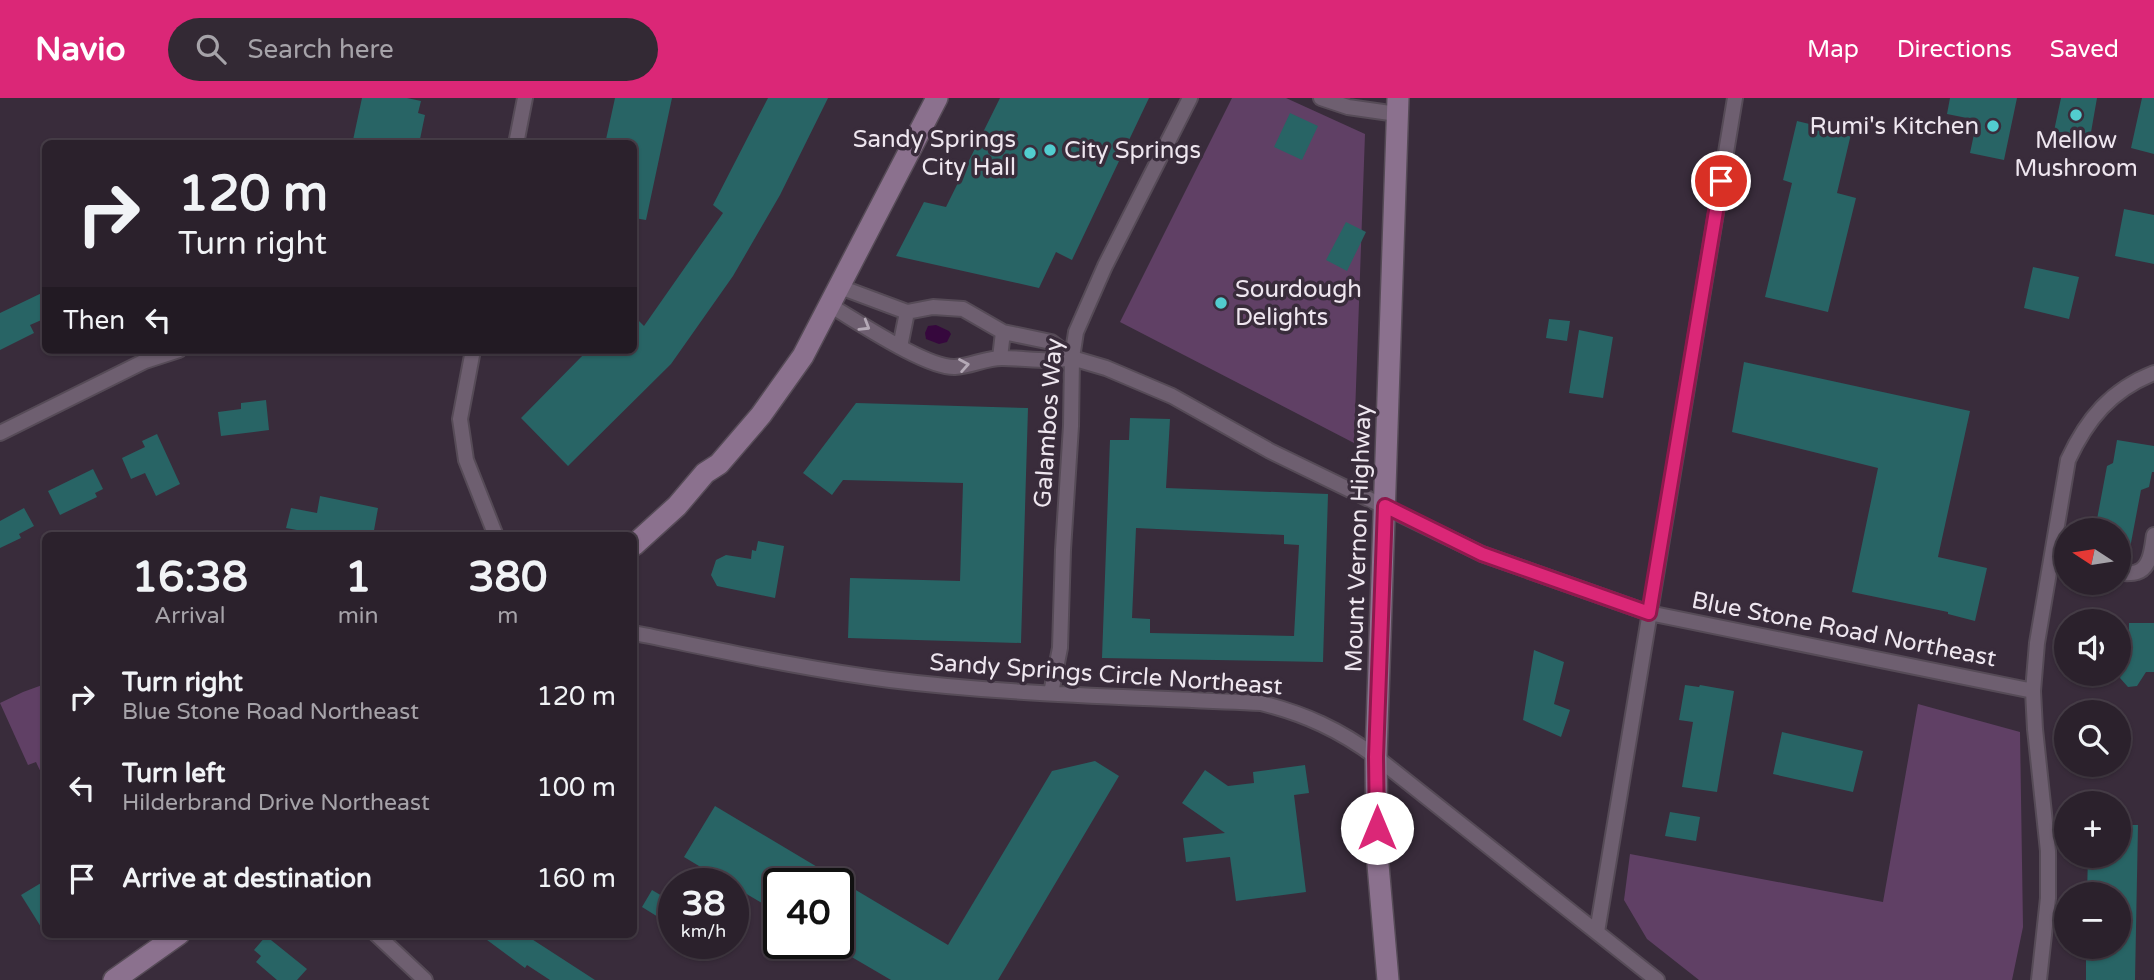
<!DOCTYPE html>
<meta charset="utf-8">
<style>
:root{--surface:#2b212c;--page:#332934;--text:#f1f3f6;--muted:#a6a3a9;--line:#473e48;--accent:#db2777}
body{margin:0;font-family:"Varela Round",sans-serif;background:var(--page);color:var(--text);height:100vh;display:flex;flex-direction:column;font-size:26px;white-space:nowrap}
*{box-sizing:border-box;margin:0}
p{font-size:23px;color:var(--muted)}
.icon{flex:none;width:38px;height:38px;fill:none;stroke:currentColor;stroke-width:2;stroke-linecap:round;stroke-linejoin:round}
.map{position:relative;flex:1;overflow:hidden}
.panel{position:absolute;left:42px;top:434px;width:595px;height:406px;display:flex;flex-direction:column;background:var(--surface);border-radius:10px;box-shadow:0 2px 5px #0004,0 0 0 2px var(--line)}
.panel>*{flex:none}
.guide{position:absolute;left:42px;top:42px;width:595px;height:214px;border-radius:10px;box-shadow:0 2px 5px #0004,0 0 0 2px var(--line);background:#2b212c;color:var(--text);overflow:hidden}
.needle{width:46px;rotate:282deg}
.controls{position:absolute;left:2054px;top:420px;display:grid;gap:14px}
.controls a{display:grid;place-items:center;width:77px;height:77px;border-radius:50%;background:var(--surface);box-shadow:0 2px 5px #0004,0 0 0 2px var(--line);font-size:35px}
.speed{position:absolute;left:658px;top:770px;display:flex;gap:14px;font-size:35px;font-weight:700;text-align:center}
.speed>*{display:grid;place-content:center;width:91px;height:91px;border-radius:50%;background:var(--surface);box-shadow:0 2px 5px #0004,0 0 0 2px var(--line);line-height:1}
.speed small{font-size:18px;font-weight:400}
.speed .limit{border:4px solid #111;border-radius:10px;background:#fff;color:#111}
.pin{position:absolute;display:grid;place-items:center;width:60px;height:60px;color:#fff;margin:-30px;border:4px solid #fff;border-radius:50%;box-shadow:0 2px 7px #0007}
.me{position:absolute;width:77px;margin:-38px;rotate:0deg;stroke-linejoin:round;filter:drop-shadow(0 0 5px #0008)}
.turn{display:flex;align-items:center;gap:24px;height:147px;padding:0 21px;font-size:32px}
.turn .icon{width:91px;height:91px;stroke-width:2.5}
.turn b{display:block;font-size:49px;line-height:60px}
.then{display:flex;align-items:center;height:66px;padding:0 21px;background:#0003;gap:14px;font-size:26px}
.eta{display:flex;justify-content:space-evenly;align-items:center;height:119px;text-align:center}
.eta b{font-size:42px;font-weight:700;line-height:49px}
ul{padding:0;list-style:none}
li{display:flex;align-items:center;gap:21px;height:91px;padding:0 21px}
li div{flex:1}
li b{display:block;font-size:26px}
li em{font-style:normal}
header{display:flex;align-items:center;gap:42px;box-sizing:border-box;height:98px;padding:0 35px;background:var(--accent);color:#fff}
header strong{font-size:33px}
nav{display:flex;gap:38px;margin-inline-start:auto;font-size:24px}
.search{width:490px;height:63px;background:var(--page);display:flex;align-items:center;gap:18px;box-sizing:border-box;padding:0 24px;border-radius:38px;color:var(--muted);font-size:26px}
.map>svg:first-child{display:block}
.green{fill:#604065}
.water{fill:#36083d}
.building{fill:#286465;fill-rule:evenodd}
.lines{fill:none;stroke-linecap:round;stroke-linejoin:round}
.street-casing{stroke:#564b57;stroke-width:18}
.secondary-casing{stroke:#564b57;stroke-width:24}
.street{stroke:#6e5f70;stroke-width:14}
.secondary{stroke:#8b718e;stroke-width:21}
.oneway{stroke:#b4a9b6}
.route-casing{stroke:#8e194d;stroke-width:18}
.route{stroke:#db2777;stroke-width:12}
.poi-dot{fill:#52cdcf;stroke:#392c3b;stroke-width:2.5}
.labels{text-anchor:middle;stroke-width:7;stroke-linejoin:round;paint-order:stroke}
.poi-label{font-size:24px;fill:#eee6ef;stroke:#392c3b;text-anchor:end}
.street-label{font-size:24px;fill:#eee6ef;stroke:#392c3b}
</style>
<header>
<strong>Navio</strong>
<div class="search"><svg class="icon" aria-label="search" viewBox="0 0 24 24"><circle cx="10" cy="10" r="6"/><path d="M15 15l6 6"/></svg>Search here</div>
<nav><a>Map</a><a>Directions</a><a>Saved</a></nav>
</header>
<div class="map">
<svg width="2154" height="882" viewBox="0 0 2154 882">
<rect width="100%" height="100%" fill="#392c3b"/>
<path class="green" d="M1232 0H1286L1365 36 1354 345 1120 224Z
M45 586V683L36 664 28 667 0 605 23 594Z
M1918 606 2020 634 2023 829 2012 882H1699L1647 841 1624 802 1630 756 1883 804Z"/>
<path class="water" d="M936 227 949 233 951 236 947 244 939 246 926 241 925 235 928 228Z"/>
<path class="building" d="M362 0H407L421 3 418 15 425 17 419 46H370L353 42Z
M615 0H672L646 122 634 120V46H605Z
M768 0H828L780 97 733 178 671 266 568 368 521 320 588 252H634V218L644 228 723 115 713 107Z
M1000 0H1149L1072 162 1056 154 1039 190 896 158 924 104 946 109Z
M1950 0H2017L2004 62 1970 55 1977 22 1947 16Z
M2061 0H2097L2090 40 2054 33Z
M2142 0H2154V56L2131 50Z
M1290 15 1318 28 1302 62 1274 49Z
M1797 23 1851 36 1837 95 1856 100 1828 214 1765 199 1792 85 1783 82Z
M2124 111 2154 117V166L2115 158Z
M1346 124 1366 134 1347 173 1326 162Z
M2033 169 2079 179 2069 221 2024 210Z
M46 193V220L30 227 34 235 0 252V215Z
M1549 221 1570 223 1567 243 1546 240Z
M1579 232 1613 239 1603 300 1569 295Z
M1744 264 1970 313 1938 459 1987 470 1975 523 1948 516V514L1852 494 1878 370 1732 334Z
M266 302 269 332 221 338 218 314 241 311V305Z
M856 305 1028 310 1021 545 848 540 850 480 960 483 963 385 843 382 832 397 803 375Z
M1130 320 1170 321 1166 390 1328 396 1323 564 1102 560 1110 342H1129ZM1136 430 1284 437V446L1299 447 1294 538 1150 535V521L1132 520Z
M157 336 180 386 156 398 145 375 131 381 122 360 145 349 142 343Z
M2117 342 2154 348V374H2152L2149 389 2141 392 2127 466 2119 465V432H2095L2107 368 2113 365Z
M93 371 103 391 95 395 97 399 60 417 48 393Z
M320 398 378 410 373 438H312L313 435 286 430 291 410 317 415Z
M24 410 34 428 19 436 21 440 0 450V423Z
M758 443 784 448 775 500 717 488 711 477 716 462 726 457 751 461 752 452 756 453Z
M2129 525H2154V574H2146L2137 588 2128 589 2120 580 2122 571 2128 568Z
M1534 552 1564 564 1554 606 1570 612 1561 639 1523 622Z
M1685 587 1699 589 1700 587 1734 593 1717 694 1682 689 1693 624 1679 622Z
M1782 634 1863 653 1853 694 1773 676Z
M1095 663 1119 678 998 882H891L838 851V786H779V815L733 788V786H729L684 759 715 708 948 847 1052 673Z
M1305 667 1309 695 1294 697 1306 794 1236 803 1230 759 1186 764 1183 740 1225 735 1182 705 1205 672 1228 688 1254 685 1253 674Z
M1670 714 1700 719 1696 743 1665 738Z
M2119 727H2138L2135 882H2086V849H2119V796H2087L2088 758H2119Z
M46 782V837L21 797Z
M652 792 674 805 663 822 642 809Z
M479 836H524L595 882H550L527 867 525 870Z
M266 838 307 871 297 882H277L256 864 261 858 254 852Z"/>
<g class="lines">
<g class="street-casing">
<path id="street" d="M1321 0 1348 9 1397 16
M516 46 525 0
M840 189 907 214 933 209 963 211 1003 234 1000 260
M831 208C857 223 926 270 955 269 971 268 986 260 1002 260 1026 260 1048 265 1072 260
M1003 234 1051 244 1072 260 1106 270 1172 298 1270 353 1482 456 1649 515 2033 593
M900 249 907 214
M473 252 460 321 466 362 496 438
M0 335 145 263 179 252
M2051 464 2067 467
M2119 475C2125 475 2132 476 2137 474 2151 470 2152 449 2154 437
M634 535C719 552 803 571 890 582 1013 597 1137 599 1261 605 1305 616 1340 632 1376 659L1657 882
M1051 595 1060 550 1063 452 1071 328 1072 260 1076 234 1105 168 1190 0
M1597 834 1735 0
M376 836 425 882
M2039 882 2048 800V753L2035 631 2033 593 2037 545 2068 362C2087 321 2111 292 2154 275"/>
</g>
<g class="secondary-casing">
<path id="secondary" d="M634 447 677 408 705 375 719 366 761 317 803 258 937 0
M114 882 179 836
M1388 882 1377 755 1376 659 1398 0"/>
</g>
<use href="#street" class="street"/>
<use href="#secondary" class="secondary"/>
</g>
<defs><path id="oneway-chevron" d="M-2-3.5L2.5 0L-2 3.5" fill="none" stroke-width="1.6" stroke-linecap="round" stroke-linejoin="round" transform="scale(1.75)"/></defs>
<g class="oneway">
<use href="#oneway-chevron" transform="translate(865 228) rotate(31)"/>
<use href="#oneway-chevron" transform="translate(964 267) rotate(-10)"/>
</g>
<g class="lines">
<g class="route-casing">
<path id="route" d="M1377 730 1376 659 1385 408 1482 456 1649 515 1721 83"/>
</g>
<use href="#route" class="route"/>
</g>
<g class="poi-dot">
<circle cx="2076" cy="17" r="7"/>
<circle cx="1993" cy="28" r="7"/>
<circle cx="1050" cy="52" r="7"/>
<circle cx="1030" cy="55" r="7"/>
<circle cx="1221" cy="205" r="7"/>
</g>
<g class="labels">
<g class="poi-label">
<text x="1979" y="36">Rumi's Kitchen</text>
<text x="1016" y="49">Sandy Springs<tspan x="1016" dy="28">City Hall</tspan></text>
<text x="2076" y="50" text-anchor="middle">Mellow<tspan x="2076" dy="28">Mushroom</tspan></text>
<text x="1064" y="60" text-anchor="start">City Springs</text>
<text x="1235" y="199" text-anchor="start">Sourdough<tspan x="1235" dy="28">Delights</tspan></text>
</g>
<g class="street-label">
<text transform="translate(1048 325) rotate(-86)" y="8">Galambos Way</text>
<text transform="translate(1358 440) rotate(-88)" y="8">Mount Vernon Highway</text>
<text transform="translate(1844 531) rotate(11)" y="8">Blue Stone Road Northeast</text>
<text transform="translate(1106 576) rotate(4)" y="8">Sandy Springs Circle Northeast</text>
</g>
</g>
</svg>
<div class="controls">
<a><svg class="needle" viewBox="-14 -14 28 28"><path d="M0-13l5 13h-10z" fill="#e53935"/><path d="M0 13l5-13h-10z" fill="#a6a3a9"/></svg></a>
<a><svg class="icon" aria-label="sound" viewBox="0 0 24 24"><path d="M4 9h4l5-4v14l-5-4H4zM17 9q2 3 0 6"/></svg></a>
<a><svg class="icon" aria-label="search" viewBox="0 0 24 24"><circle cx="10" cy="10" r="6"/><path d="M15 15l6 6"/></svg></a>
<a>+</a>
<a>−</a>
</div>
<div class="speed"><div>38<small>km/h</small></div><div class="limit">40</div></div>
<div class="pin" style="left:1721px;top:83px;background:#d93025"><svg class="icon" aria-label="arrive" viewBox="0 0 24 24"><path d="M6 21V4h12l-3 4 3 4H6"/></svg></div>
<svg class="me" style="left:1377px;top:730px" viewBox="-20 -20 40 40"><circle r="19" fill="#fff"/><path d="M0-13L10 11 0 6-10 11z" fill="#db2777"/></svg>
<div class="guide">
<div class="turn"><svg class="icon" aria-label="right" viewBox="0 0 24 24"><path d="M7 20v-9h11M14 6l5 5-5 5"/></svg><div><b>120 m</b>Turn right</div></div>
<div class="then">Then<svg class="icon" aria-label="left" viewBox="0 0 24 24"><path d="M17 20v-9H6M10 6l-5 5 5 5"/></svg></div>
</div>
<section class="panel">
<div class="eta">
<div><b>16:38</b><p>Arrival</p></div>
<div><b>1</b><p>min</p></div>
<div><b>380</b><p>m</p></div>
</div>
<ul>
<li><svg class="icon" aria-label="right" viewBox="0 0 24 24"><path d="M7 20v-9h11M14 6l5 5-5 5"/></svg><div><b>Turn right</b><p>Blue Stone Road Northeast</p></div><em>120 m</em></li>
<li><svg class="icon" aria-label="left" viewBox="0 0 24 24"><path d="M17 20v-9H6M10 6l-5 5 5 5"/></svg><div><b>Turn left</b><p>Hilderbrand Drive Northeast</p></div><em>100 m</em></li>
<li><svg class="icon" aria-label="arrive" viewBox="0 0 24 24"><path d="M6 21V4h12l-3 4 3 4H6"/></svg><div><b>Arrive at destination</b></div><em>160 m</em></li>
</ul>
</section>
</div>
